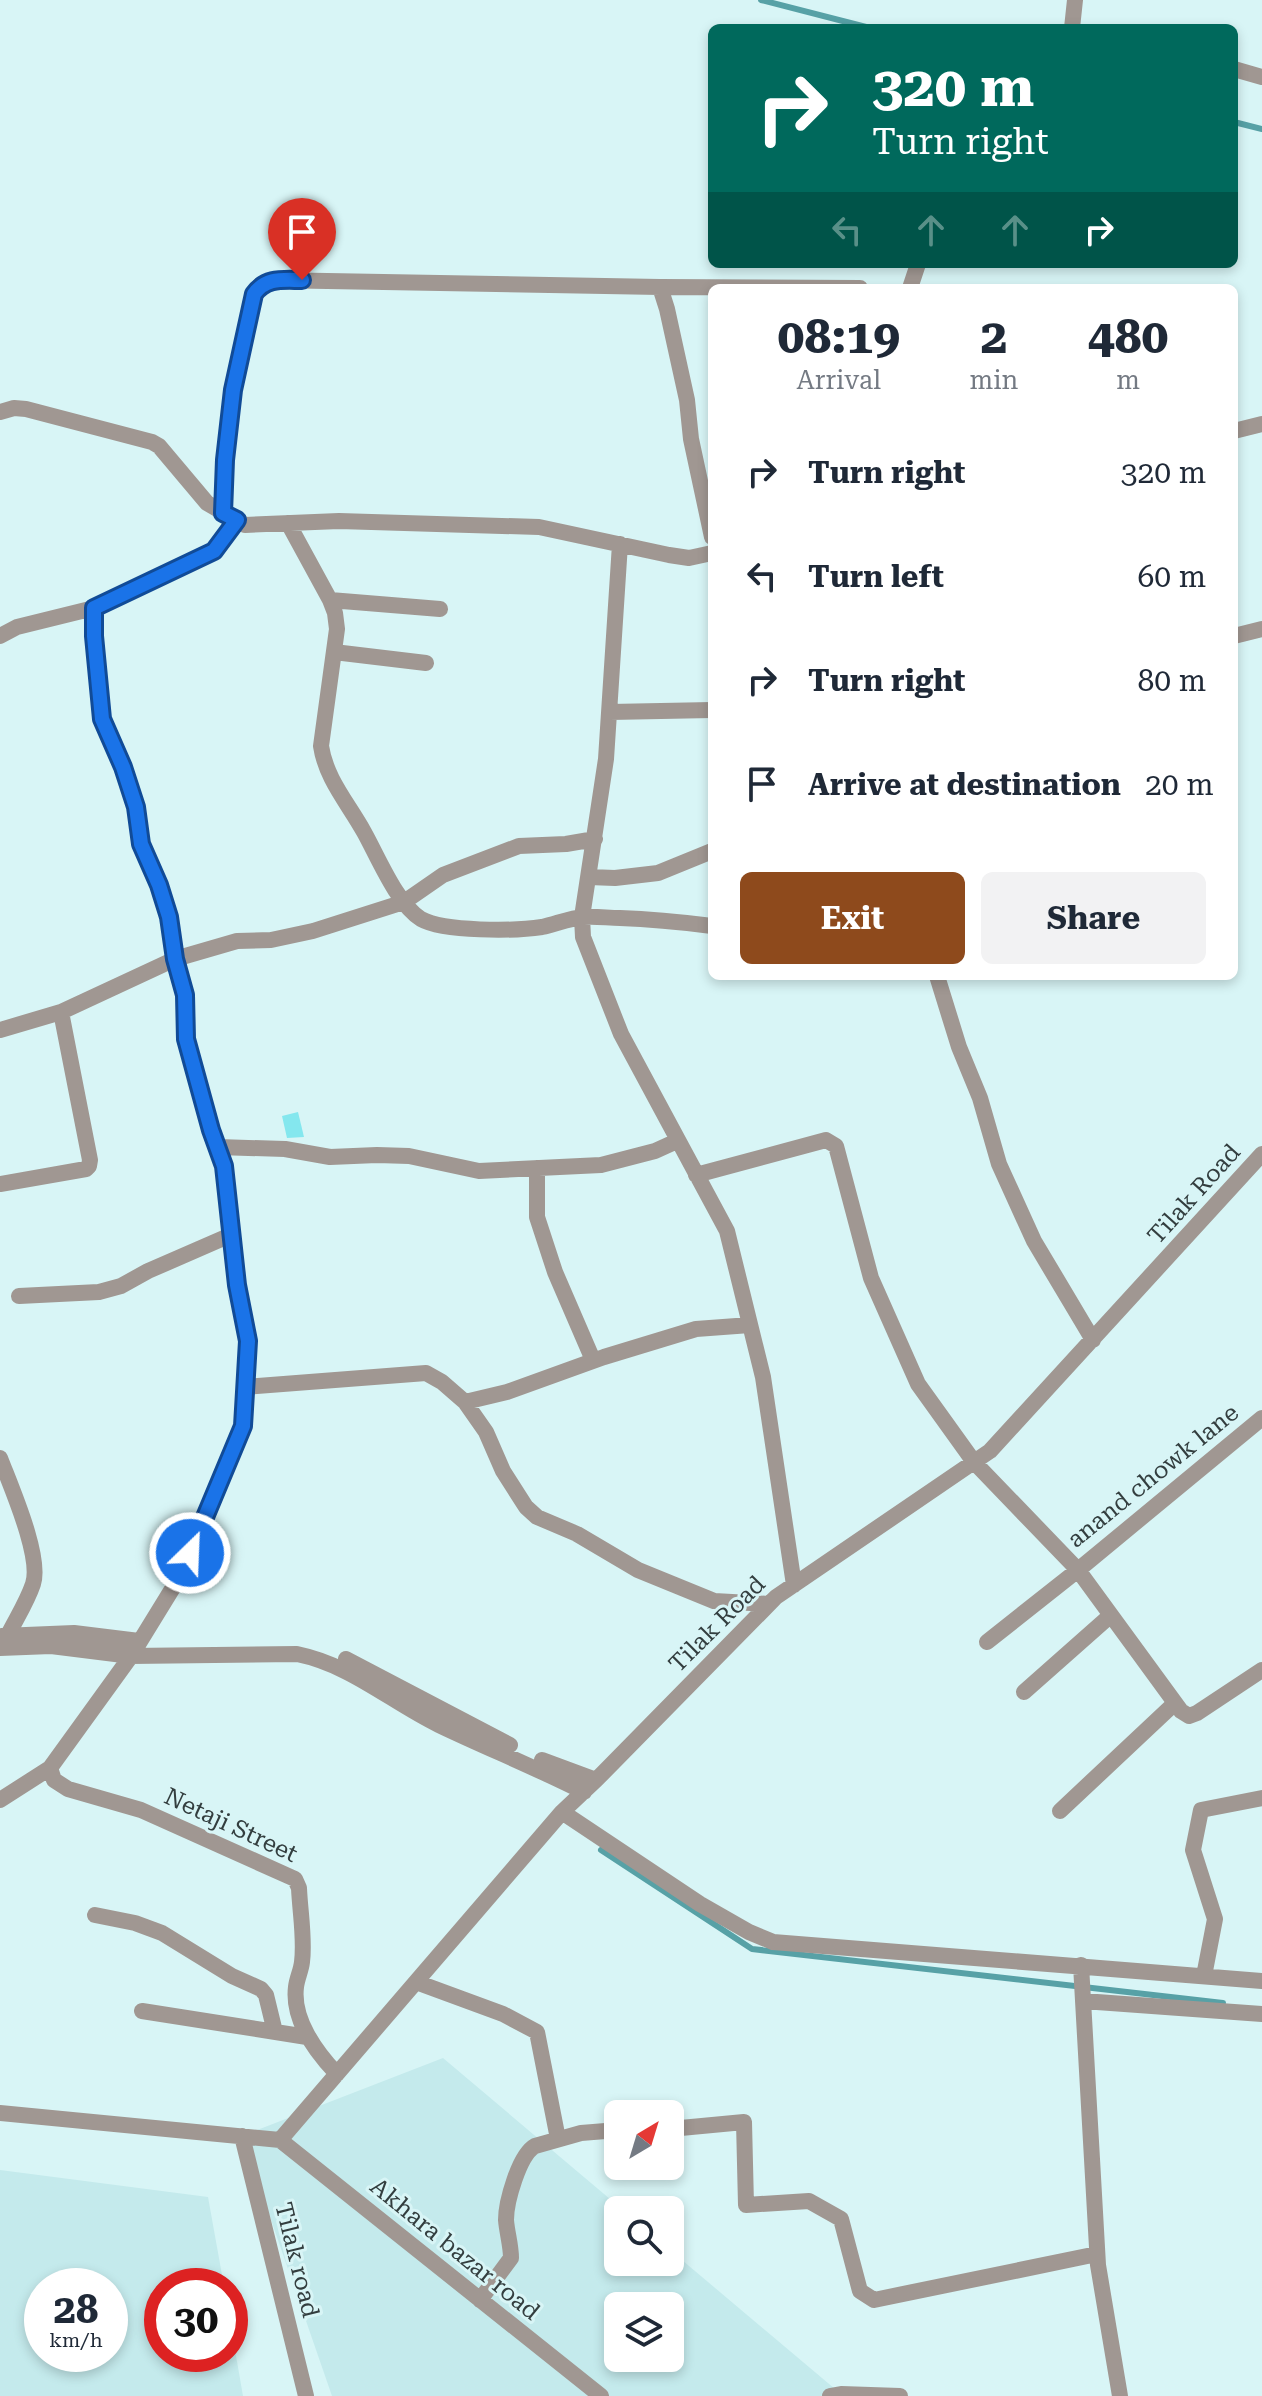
<!DOCTYPE html>
<style>
:root{--surface:#fff;--page:#f2f2f3;--text:#1f2937;--muted:#747a83;--accent:#8e4a1c}
body{margin:0;font-family:"Roboto Serif",serif;background:var(--page);color:var(--text);height:100vh;display:flex;flex-direction:column;font-size:30px;white-space:nowrap}
*{box-sizing:border-box;margin:0}
p{font-size:26px;color:var(--muted)}
.icon{flex:none;width:44px;height:44px;fill:none;stroke:currentColor;stroke-width:2;stroke-linecap:round;stroke-linejoin:round}
.map{position:relative;flex:1;overflow:hidden}
.details{position:absolute;left:708px;top:284px;width:530px;height:696px;display:flex;flex-direction:column;background:var(--surface);border-radius:12px;box-shadow:0 4px 12px #0003}
.details>*{flex:none}
.banner{position:absolute;left:708px;top:24px;width:530px;height:244px;border-radius:12px;box-shadow:0 4px 12px #0003;background:#00695c;color:#fff;overflow:hidden}
.needle{width:52px;rotate:38deg}
.buttons{position:absolute;left:604px;top:2100px;display:grid;gap:16px}
.buttons a{display:grid;place-items:center;width:80px;height:80px;border-radius:12px;background:var(--surface);box-shadow:0 4px 12px #0003;font-size:40px}
.speed{position:absolute;left:24px;top:2268px;display:flex;gap:16px;font-size:40px;font-weight:700;text-align:center}
.speed>*{display:grid;place-content:center;width:104px;height:104px;border-radius:50%;background:var(--surface);box-shadow:0 4px 12px #0003;line-height:1}
.speed small{font-size:20px;font-weight:400}
.speed .limit{border:12px solid #d22;background:#fff;color:#111}
.pin{position:absolute;display:grid;place-items:center;width:68px;height:68px;color:#fff;margin:-82px -34px;border-radius:50% 50% 50% 0;rotate:-45deg;box-shadow:0 0 8px #0007}
.pin .icon{rotate:45deg}
.me{position:absolute;width:88px;margin:-44px;rotate:24deg;stroke-linejoin:round;filter:drop-shadow(0 0 6px #0008)}
.turn{display:flex;align-items:center;gap:28px;height:168px;padding:0 32px;font-size:36px}
.turn .icon{width:104px;height:104px;stroke-width:2.5}
.turn b{display:block;font-size:56px;line-height:68px}
.lanes{display:flex;align-items:center;height:76px;padding:0 32px;background:#0003;justify-content:center;gap:40px;direction:ltr}
.lanes .off{opacity:.35}
.eta{display:flex;justify-content:space-evenly;align-items:center;height:136px;text-align:center}
.eta b{font-size:48px;font-weight:700;line-height:56px}
.cta{display:flex;gap:16px;margin-top:auto;padding:16px 32px}
.cta a{flex:1;height:92px;border-radius:12px;background:var(--accent);color:#fff;font-size:32px;font-weight:700;line-height:92px;text-align:center}
.cta a+a{background:var(--page);color:var(--text)}
ul{padding:0;list-style:none}
li{display:flex;align-items:center;gap:24px;height:104px;padding:0 32px}
li div{flex:1}
li b{display:block;font-size:30px}
li em{font-style:normal}
.map>svg:first-child{display:block}
.built{fill:#c4eaec;fill-rule:evenodd}
.lines{fill:none;stroke-linecap:round;stroke-linejoin:round}
.stream{stroke:#57a1a6;stroke-width:6}
.building{fill:#84e7ee}
.minor{stroke:#a09792;stroke-width:16}
.route-casing{stroke:#114b97;stroke-width:20}
.route{stroke:#1a73e8;stroke-width:14}
.labels{text-anchor:middle;stroke-width:6;stroke-linejoin:round;paint-order:stroke}
.street-label{font-size:24px;fill:#333e3f;stroke:#d8f5f6}
</style>
<div class="map">
<svg width="1262" height="2396" viewBox="0 0 1262 2396">
<rect width="100%" height="100%" fill="#d8f5f6"/>
<path class="built" d="M443 2058 623 2210H618V2262H670V2250L841 2394 836 2396H332L242 2136ZM618 2306H670V2358H618Z
M0 2170 208 2197 224 2286H162V2354H230V2321L243 2396H0ZM42 2286H110V2354H42Z"/>
<g class="lines">
<path class="stream" d="M761 0 870 28
M1234 122 1262 129
M601 1850 752 1949 1223 2003"/>
</g>
<path class="building" d="M298 1112 304 1137 287 1138 282 1116Z"/>
<g class="lines">
<path class="minor" d="M1072 28 1075 0
M1234 69 1262 77
M660 287 667 309 687 400 691 439 712 537
M910 288 918 264
M0 412 14 408 26 409 152 442 159 446 207 503 245 525 339 521 539 527 669 555 689 558 712 553
M1234 431 1262 424
M223 513 225 460 233 390 254 294 260 285 271 280 660 287 860 288
M288 523 330 600 335 613 337 629 321 746C326 779 348 803 364 832 378 857 397 904 421 919 444 932 515 931 542 927 556 924 570 918 584 917 596 916 608 918 620 918 651 919 681 922 712 926
M620 544 606 759 582 917 583 937 621 1034 727 1231 763 1377 794 1585
M330 600 440 609
M0 636 17 627 94 608 204 556 221 544 237 520
M1234 636 1262 629
M334 652 426 663
M610 712 712 710
M589 877 615 878 658 873 712 851
M937 976 959 1047 980 1098 999 1164 1034 1241 1093 1340
M0 1030 61 1012 175 959 237 941 271 940 313 931 404 902 443 875 519 846 566 844 595 839
M218 1147 285 1149 330 1157 377 1155 409 1156 479 1171 601 1165 655 1151 677 1141
M537 1168V1217L555 1272 593 1360
M696 1175 826 1140 836 1146 871 1278 918 1384 974 1462 1078 1570 1262 1418
M0 1184 86 1169 89 1166 90 1160 61 1012
M19 1296 99 1292 121 1286 148 1271 233 1234
M245 1387 426 1373 442 1382 465 1402 486 1432 503 1471 526 1507 537 1517 577 1534 638 1570 714 1601 769 1604
M465 1402 507 1392 604 1357 696 1329 750 1325
M0 1458C11 1487 42 1557 33 1584 27 1602 16 1619 8 1635
M2 1636 74 1633 139 1641
M987 1642 1078 1570 1181 1711 1189 1716 1197 1713 1262 1670
M0 1648 51 1646 131 1656 297 1654C351 1665 390 1701 439 1725 487 1748 537 1768 584 1792
M346 1659 510 1745
M1024 1692 1111 1615
M542 1760 596 1780
M50 1768 54 1780 68 1789 141 1810 295 1879 299 1888C300 1912 305 1939 302 1962 301 1971 297 1978 296 1987 292 2019 316 2052 337 2074
M0 1800 50 1768 131 1656 182 1573 243 1426 248 1341 237 1285 224 1166 211 1130 186 1039 185 995 175 959 169 917 159 885 141 844 136 807 123 767 102 719 94 636V608
M1060 1811 1175 1703
M562 1812 700 1904 749 1932 773 1942 1262 1981
M95 1915 135 1923 162 1933 232 1976 261 1989 266 1995 275 2032
M1081 1965 1098 2265 1120 2396
M1204 1976 1215 1919 1193 1850 1201 1810 1262 1798
M416 1982 503 2014 537 2032 558 2139
M1083 2001 1262 2014
M142 2011 307 2037
M0 2113 280 2140
M670 2129 744 2122 746 2205 809 2201 841 2219 860 2291 874 2300 1097 2254
M242 2136 306 2396
M280 2140 562 1812 596 1780 776 1597 990 1451 1262 1154
M280 2140 601 2396
M480 2300 511 2258C511 2245 507 2233 506 2220 506 2202 519 2155 535 2146L581 2133 618 2130
M830 2396 841 2394 900 2396"/>
</g>
<g class="lines">
<g class="route-casing">
<path id="route" d="M190 1553 243 1426 248 1341 237 1285 224 1166 211 1130 186 1039 185 995 175 959 169 917 159 885 141 844 136 807 123 767 102 719 94 636V608L214 551 237 520 223 513 225 460 233 390 254 294C266 277 283 280 302 280"/>
</g>
<use href="#route" class="route"/>
</g>
<g class="labels">
<g class="street-label">
<text transform="translate(1194 1194) rotate(-48)" y="8">Tilak Road</text>
<text transform="translate(1153 1476) rotate(-39)" y="8">anand chowk lane</text>
<text transform="translate(717 1624) rotate(-45)" y="8">Tilak Road</text>
<text transform="translate(231 1825) rotate(25)" y="8">Netaji Street</text>
<text transform="translate(455 2249) rotate(39)" y="8">Akhara bazar road</text>
<text transform="translate(297 2260) rotate(76)" y="8">Tilak road</text>
</g>
</g>
</svg>
<div class="buttons">
<a><svg class="needle" viewBox="-14 -14 28 28"><path d="M0-13l5 13h-10z" fill="#e53935"/><path d="M0 13l5-13h-10z" fill="#747a83"/></svg></a>
<a><svg class="icon" aria-label="search" viewBox="0 0 24 24"><circle cx="10" cy="10" r="6"/><path d="M15 15l6 6"/></svg></a>
<a><svg class="icon" aria-label="layers" viewBox="0 0 24 24"><path d="M12 4l9 5-9 5-9-5zM3 14l9 5 9-5"/></svg></a>
</div>
<div class="speed"><div>28<small>km/h</small></div><div class="limit">30</div></div>
<div class="pin" style="left:302px;top:280px;background:#d93025"><svg class="icon" aria-label="arrive" viewBox="0 0 24 24"><path d="M6 21V4h12l-3 4 3 4H6"/></svg></div>
<svg class="me" style="left:190px;top:1553px" viewBox="-20 -20 40 40"><circle r="17" fill="#1a73e8" stroke="#fff" stroke-width="3"/><path d="M0-11L8 9 0 5-8 9z" fill="#fff"/></svg>
<div class="banner">
<div class="turn"><svg class="icon" aria-label="right" viewBox="0 0 24 24"><path d="M7 20v-9h11M14 6l5 5-5 5"/></svg><div><b>320 m</b>Turn right</div></div>
<div class="lanes"><svg class="icon off" aria-label="left" viewBox="0 0 24 24"><path d="M17 20v-9H6M10 6l-5 5 5 5"/></svg><svg class="icon off" aria-label="ahead" viewBox="0 0 24 24"><path d="M12 20V5M6 11l6-6 6 6"/></svg><svg class="icon off" aria-label="ahead" viewBox="0 0 24 24"><path d="M12 20V5M6 11l6-6 6 6"/></svg><svg class="icon" aria-label="right" viewBox="0 0 24 24"><path d="M7 20v-9h11M14 6l5 5-5 5"/></svg></div>
</div>
<section class="details">
<div class="eta">
<div><b>08:19</b><p>Arrival</p></div>
<div><b>2</b><p>min</p></div>
<div><b>480</b><p>m</p></div>
</div>
<ul>
<li><svg class="icon" aria-label="right" viewBox="0 0 24 24"><path d="M7 20v-9h11M14 6l5 5-5 5"/></svg><div><b>Turn right</b></div><em>320 m</em></li>
<li><svg class="icon" aria-label="left" viewBox="0 0 24 24"><path d="M17 20v-9H6M10 6l-5 5 5 5"/></svg><div><b>Turn left</b></div><em>60 m</em></li>
<li><svg class="icon" aria-label="right" viewBox="0 0 24 24"><path d="M7 20v-9h11M14 6l5 5-5 5"/></svg><div><b>Turn right</b></div><em>80 m</em></li>
<li><svg class="icon" aria-label="arrive" viewBox="0 0 24 24"><path d="M6 21V4h12l-3 4 3 4H6"/></svg><div><b>Arrive at destination</b></div><em>20 m</em></li>
</ul>
<div class="cta"><a>Exit</a><a>Share</a></div>
</section>
</div>
